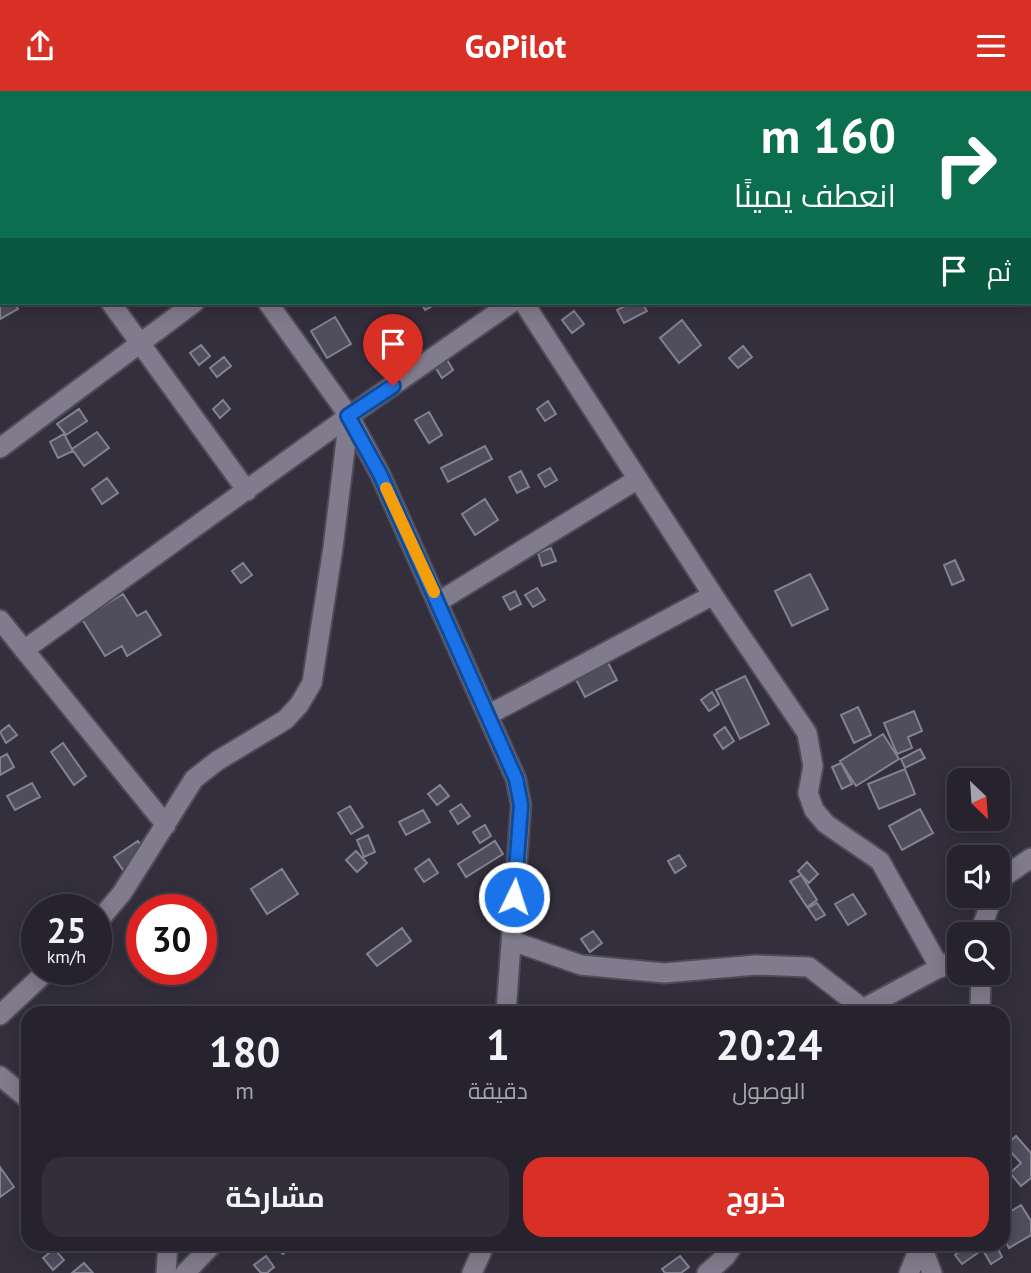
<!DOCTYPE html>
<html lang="ar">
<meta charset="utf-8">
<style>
:root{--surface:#26232e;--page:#322f3a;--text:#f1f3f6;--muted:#a4a4aa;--line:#42404a;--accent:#d93025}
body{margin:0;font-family:"PT Sans",Cairo,sans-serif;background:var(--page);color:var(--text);direction:rtl;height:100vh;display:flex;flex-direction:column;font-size:26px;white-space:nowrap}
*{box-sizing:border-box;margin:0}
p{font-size:23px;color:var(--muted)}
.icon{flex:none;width:38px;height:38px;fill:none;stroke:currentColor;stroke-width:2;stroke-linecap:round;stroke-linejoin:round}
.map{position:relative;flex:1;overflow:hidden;direction:ltr}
.drawer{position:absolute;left:21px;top:915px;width:989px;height:245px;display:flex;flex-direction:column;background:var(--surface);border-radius:21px;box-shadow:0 4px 18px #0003,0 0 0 2px var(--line);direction:rtl}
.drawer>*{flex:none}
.top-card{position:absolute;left:0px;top:0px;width:1032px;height:214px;box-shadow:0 4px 18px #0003,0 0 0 2px var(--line);direction:rtl;background:#0b6e4f;color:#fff;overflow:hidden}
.needle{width:46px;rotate:155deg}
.fabs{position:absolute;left:947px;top:677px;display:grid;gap:14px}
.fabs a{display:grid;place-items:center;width:63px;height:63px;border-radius:14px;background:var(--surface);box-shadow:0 4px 18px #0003,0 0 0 2px var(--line);font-size:35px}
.speed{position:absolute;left:21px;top:803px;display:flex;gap:14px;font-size:35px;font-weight:700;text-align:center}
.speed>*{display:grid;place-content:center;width:91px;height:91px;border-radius:50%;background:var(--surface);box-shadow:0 4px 18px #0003,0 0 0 2px var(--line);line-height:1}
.speed small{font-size:18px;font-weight:400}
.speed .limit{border:10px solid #d22;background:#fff;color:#111}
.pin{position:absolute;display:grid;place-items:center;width:60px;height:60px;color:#fff;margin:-72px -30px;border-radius:50% 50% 50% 0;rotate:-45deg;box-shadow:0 0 7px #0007}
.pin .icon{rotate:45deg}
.me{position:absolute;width:77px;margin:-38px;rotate:4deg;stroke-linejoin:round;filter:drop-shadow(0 0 5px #0008)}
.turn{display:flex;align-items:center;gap:24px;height:147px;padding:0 21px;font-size:32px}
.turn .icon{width:91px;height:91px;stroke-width:2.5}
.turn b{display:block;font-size:49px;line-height:60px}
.then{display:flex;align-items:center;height:66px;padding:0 21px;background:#0003;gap:14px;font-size:26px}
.eta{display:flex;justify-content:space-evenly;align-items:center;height:119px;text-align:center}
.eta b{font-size:42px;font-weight:700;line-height:49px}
.button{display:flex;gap:14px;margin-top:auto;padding:14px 21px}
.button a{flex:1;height:80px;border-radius:21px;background:var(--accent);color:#fff;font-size:28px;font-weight:700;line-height:80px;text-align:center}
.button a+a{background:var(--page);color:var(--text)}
header{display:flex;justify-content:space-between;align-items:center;height:91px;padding:0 21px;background:var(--accent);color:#fff;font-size:32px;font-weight:700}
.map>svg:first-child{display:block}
.building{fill:#504d5d;stroke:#848192;stroke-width:2}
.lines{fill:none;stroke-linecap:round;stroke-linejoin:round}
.minor-casing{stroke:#4f4b57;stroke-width:23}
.minor{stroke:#807c8d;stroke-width:19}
.route-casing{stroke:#114b97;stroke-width:18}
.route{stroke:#1a73e8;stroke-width:12}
.slow{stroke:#f59e0b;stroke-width:12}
</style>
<header><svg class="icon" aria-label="menu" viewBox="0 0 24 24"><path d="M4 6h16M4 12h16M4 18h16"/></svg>GoPilot<svg class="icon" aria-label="share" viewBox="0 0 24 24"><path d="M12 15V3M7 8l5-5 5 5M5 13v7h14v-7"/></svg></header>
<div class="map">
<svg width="1031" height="1182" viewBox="0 0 1031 1182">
<rect width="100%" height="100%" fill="#332f3d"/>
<path class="building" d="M249 0H282L283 2H249Z
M4 212H14L18 218 0 228V214Z
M421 212H438L425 219Z
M631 212H642L647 220 624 232 617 219Z
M574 220 584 233 572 242 562 229Z
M335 226 351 253 327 267 311 240Z
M682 229 701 254 679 272 660 247Z
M201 254 210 265 199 274 190 262Z
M743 255 752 266 738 277 729 267Z
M224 266 231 275 217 286 210 277Z
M446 267 453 279 442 287 434 274Z
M223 309 230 318 220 327 213 318Z
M548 310 556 323 545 330 537 318Z
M79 318 87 330 66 344 57 333Z
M429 321 442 344 429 352 415 329Z
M97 341 109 357 84 375 72 358Z
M64 343 73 360 58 367 50 351Z
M485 355 492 368 448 391 441 377Z
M550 377 557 389 545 396 538 384Z
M521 380 529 396 517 402 509 386Z
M107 387 118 402 102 413 92 398Z
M485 408 498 429 475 444 462 423Z
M551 457 556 470 542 475 538 462Z
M955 469 964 489 952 494 944 474Z
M243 472 252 484 241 492 232 480Z
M810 483 828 518 792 535 775 500Z
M537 497 545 509 533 516 525 504Z
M515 500 521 513 510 519 503 506Z
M123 503 137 525 146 520 161 544 127 565 122 555 105 565 82 528Z
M600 556 617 589 585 606 568 573Z
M745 585 769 633 740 648 716 599Z
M712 601 719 613 709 620 701 609Z
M858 616 871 644 854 652 841 624Z
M914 620 922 640 908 646 912 657 897 663 884 632Z
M9 634 17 644 6 652 0 641Z
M725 636 734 650 723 658 714 644Z
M883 643 899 668 856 695 840 670Z
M63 652 86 685 74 694 51 661Z
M920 658 925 667 905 677 901 668Z
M7 663 14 676 0 684V667Z
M841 672 852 693 842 698 832 676Z
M905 678 915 703 879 718 868 693Z
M32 692 40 706 15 719 7 705Z
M440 694 449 705 437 714 428 703Z
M461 713 470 725 458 733 450 720Z
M350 715 363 736 351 743 338 722Z
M920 718 933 742 902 759 889 735Z
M423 719 430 731 406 744 399 731Z
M485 734 491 745 480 752 473 741Z
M368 744 375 761 364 766 357 749Z
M138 750 147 763 123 779 114 766Z
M495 750 503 763 466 786 458 773Z
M356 760 367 772 357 781 346 769Z
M679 764 686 775 675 782 668 770Z
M429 768 438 782 424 791 415 778Z
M807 771 818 783 809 792 798 780Z
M282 778 298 803 267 823 251 798Z
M801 784 817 809 807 816 790 790Z
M853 803 866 823 848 834 835 813Z
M817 812 825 824 816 829 808 817Z
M402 837 411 850 377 875 367 863Z
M593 840 602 852 590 861 581 848Z
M1016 1045 1031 1062V1087L1021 1095 1010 1082 1021 1072 1005 1055Z
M0 1076 14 1096 0 1106Z
M1021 1114 1031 1130V1144L1009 1157 1003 1146V1125Z
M272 1153H293L283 1163Z
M969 1153H978L982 1159 962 1173 955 1164Z
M996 1154 1002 1166 991 1173 984 1161Z
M54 1158 64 1169 53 1179 43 1167Z
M266 1165 274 1176 267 1182H261L254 1174Z
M680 1165 689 1176 681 1182H665L662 1178Z
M84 1172 93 1182H72Z"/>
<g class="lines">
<g class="minor-casing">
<path id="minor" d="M193 2 196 0
M478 2 481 0
M600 2V0
M0 49 2 52
M0 143 2 142
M111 212 247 400
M268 212 349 325 380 383 516 688 521 714 506 922
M524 212 713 504 807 642 813 675 808 702 814 719 826 733 880 770 940 877
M0 357 194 212
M438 511 638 388
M0 529 166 734
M24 559 349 325
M490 623 713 504
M998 797 1005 785 1031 767
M96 833 122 802 194 688 217 670 285 629 299 614 312 592 333 457 349 325 511 212
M979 844 993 805
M512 850 581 874 664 882 756 874 809 876 862 917
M855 922 959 866
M980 922 981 882
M0 924 49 878
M0 985 28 1008
M921 1153 932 1182
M166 1182 168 1153
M185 1182 213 1153
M472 1182 485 1153
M707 1182 725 1166 734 1153
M909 1182 921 1153"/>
</g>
<use href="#minor" class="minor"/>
</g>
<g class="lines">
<g class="route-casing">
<path id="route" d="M393 295 348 325 380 383 516 688 521 714 514 806"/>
</g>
<use href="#route" class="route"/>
<path class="slow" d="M386 397 434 501"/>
</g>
</svg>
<div class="fabs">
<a><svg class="needle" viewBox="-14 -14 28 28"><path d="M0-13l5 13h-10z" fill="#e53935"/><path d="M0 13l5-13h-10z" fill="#a4a4aa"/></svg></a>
<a><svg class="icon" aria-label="sound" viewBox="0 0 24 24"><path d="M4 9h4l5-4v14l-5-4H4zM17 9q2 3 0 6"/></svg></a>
<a><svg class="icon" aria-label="search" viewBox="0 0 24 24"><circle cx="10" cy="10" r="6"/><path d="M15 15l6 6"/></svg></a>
</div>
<div class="speed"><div>25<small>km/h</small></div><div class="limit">30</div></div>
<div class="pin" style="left:393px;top:295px;background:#d93025"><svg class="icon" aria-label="arrive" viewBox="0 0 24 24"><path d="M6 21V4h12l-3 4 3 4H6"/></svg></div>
<svg class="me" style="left:514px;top:806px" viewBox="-20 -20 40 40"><circle r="17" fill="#1a73e8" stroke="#fff" stroke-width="3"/><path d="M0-11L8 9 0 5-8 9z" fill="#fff"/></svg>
<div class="top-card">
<div class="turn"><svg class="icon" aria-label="right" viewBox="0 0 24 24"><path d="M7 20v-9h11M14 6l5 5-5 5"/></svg><div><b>160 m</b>انعطف يمينًا</div></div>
<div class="then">ثم<svg class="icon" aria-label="arrive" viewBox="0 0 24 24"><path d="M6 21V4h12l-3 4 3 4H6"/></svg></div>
</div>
<section class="drawer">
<div class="eta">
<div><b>20:24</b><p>الوصول</p></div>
<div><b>1</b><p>دقيقة</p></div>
<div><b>180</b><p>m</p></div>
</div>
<div class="button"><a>خروج</a><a>مشاركة</a></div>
</section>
</div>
